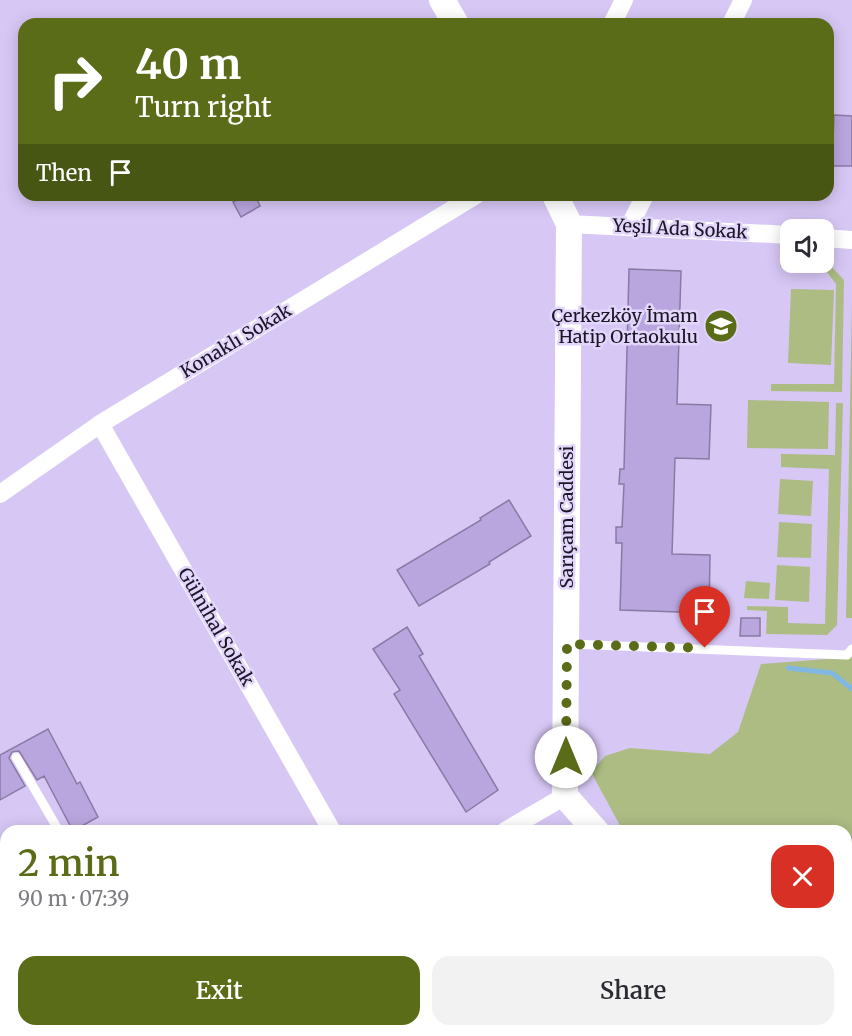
<!DOCTYPE html>
<meta charset="utf-8">
<style>
:root{--surface:#fff;--page:#f2f2f3;--text:#2b2b33;--muted:#7c7c81;--accent:#5b6c18}
body{margin:0;font-family:Merriweather,serif;background:var(--page);color:var(--text);height:100vh;display:flex;flex-direction:column;font-size:22px;white-space:nowrap}
*{box-sizing:border-box;margin:0}
p{font-size:20px;color:var(--muted)}
.icon{flex:none;width:33px;height:33px;fill:none;stroke:currentColor;stroke-width:2;stroke-linecap:round;stroke-linejoin:round}
.map{position:relative;flex:1;overflow:hidden}
.side{position:absolute;left:0px;top:825px;width:852px;height:212px;display:flex;flex-direction:column;background:var(--surface);border-radius:18px 18px 0 0;box-shadow:0 3px 15px #0003}
.side>*{flex:none}
.hud{position:absolute;left:18px;top:18px;width:816px;height:183px;border-radius:18px;box-shadow:0 3px 15px #0003;background:#5b6c18;color:#fff;overflow:hidden}
.tools{position:absolute;left:780px;top:219px;display:grid;gap:12px}
.tools a{display:grid;place-items:center;width:54px;height:54px;border-radius:12px;background:var(--surface);box-shadow:0 3px 15px #0003;font-size:30px}
.pin{position:absolute;display:grid;place-items:center;width:51px;height:51px;color:#fff;margin:-62px -26px;border-radius:50% 50% 50% 0;rotate:-45deg;box-shadow:0 0 6px #0007}
.pin .icon{rotate:45deg}
.me{position:absolute;width:66px;margin:-33px;rotate:0deg;stroke-linejoin:round;filter:drop-shadow(0 0 4px #0008)}
.turn{display:flex;align-items:center;gap:21px;height:126px;padding:0 18px;font-size:27px}
.turn .icon{width:78px;height:78px;stroke-width:2.5}
.turn b{display:block;font-size:42px;line-height:51px}
.then{display:flex;align-items:center;height:57px;padding:0 18px;background:#0003;gap:12px;font-size:22px}
.round{display:grid;place-items:center;flex:none;width:63px;height:63px;border-radius:18px;background:var(--page)}
.head{display:flex;align-items:center;justify-content:space-between;height:102px;padding:0 18px}
h1{font-size:36px;font-weight:600;line-height:45px;color:var(--accent)}
.cta{display:flex;gap:12px;margin-top:auto;padding:12px 18px}
.cta a{flex:1;height:69px;border-radius:18px;background:var(--accent);color:#fff;font-size:24px;font-weight:600;line-height:69px;text-align:center}
.cta a+a{background:var(--page);color:var(--text)}
.map>svg:first-child{display:block}
.green{fill:#acbc83}
.lines{fill:none;stroke-linecap:round;stroke-linejoin:round}
.stream{stroke:#80b8e1;stroke-width:5}
.building{fill:#baa6df;stroke:#897aa4;stroke-width:1.5}
.lane{stroke:#fff;stroke-width:9}
.street{stroke:#fff;stroke-width:18}
.secondary{stroke:#fff;stroke-width:26}
.route{stroke:#5b6c18;stroke-width:10;stroke-dasharray:0 18}
.labels{text-anchor:middle;stroke-width:5;stroke-linejoin:round;paint-order:stroke}
.street-label{font-size:18px;fill:#1b1525;stroke:#e2d6fb}
.poi-label{font-size:18px;fill:#1b1525;stroke:#e2d6fb;text-anchor:end}
</style>
<div class="map">
<svg width="852" height="1036" viewBox="0 0 852 1036">
<rect width="100%" height="100%" fill="#d7c7f5"/>
<path class="green" d="M781 259 790 260V262L829 264 844 280 842 392 771 391V384H834L836 284 826 271 780 267Z
M791 289 834 290 831 365 788 363Z
M852 301V618H846Z
M748 400 829 402 828 449 747 448Z
M836 403H843L837 625 827 635 766 634 767 611 747 610V606L788 607V623L825 624 829 469 781 467V454L835 455Z
M780 479 813 481 811 516 778 514Z
M779 522 812 524 811 558 777 557Z
M777 565 810 567 809 602 775 600Z
M746 581 770 583 769 599 744 598Z
M852 657V1036H797L793 1031 846 1030V831H623L591 772 605 756 630 748 710 754 738 732 761 664Z"/>
<g class="lines">
<path class="stream" d="M788 668 832 673 852 689"/>
</g>
<path class="building" d="M834 115 852 116V166H832Z
M246 195H255L260 206 241 217 233 202Z
M629 269 681 271 677 404 711 405 709 459 675 458 672 554 710 555 709 613 620 610 622 543H616V527H622L624 484H619L620 469H624Z
M509 500 531 536 489 562 490 564 419 606 397 570 481 520 480 518Z
M741 618H760V636H740Z
M407 627 423 654 419 656 498 790 466 812 394 694 400 690 373 649Z
M48 729 77 784 80 782 98 817 73 831 44 776 37 780 19 751 12 752 9 758 25 786 0 800V755Z"/>
<g class="lines">
<path class="lane" d="M569 644 847 655 852 649
M16 757 59 831"/>
<path class="street" d="M612 24 624 0
M731 24 743 0
M569 224 790 235
M629 227 645 195
M824 238 852 240
M100 424 332 831
M0 494 100 424 476 195
M505 831 565 796
M0 899 6 914
M52 1030 55 1036
M476 1030 480 1036
M178 1036 186 1030"/>
<path class="secondary" d="M442 0 456 24
M555 195 569 224 565 796 596 831
M770 1030 775 1036"/>
</g>
<g class="lines">
<path class="route" d="M566 757 567 644 705 648"/>
</g>
<defs>
<g id="school-disc" transform="scale(1.725)"><circle r="9.5" fill="#5b6c18" stroke="#e2d6fb"/><path d="M0-5L7-2L0 1L-7-2ZM-4 1L0 2.5L4 1V4Q0 6-4 4Z" fill="#fff"/></g>
</defs>
<g fill-rule="evenodd">
<use href="#school-disc" x="721" y="326"/>
</g>
<g class="labels">
<g class="street-label">
<text transform="translate(680 229) rotate(3)" y="6">Yeşil Ada Sokak</text>
<text transform="translate(236 341) rotate(-31)" y="6">Konaklı Sokak</text>
<text transform="translate(567 517) rotate(-90)" y="6">Sarıçam Caddesi</text>
<text transform="translate(216 627) rotate(60)" y="6">Gülnihal Sokak</text>
</g>
<g class="poi-label">
<text x="698" y="322">Çerkezköy İmam<tspan x="698" dy="21">Hatip Ortaokulu</tspan></text>
</g>
</g>
</svg>
<div class="tools">
<a><svg class="icon" aria-label="sound" viewBox="0 0 24 24"><path d="M4 9h4l5-4v14l-5-4H4zM17 9q2 3 0 6"/></svg></a>
</div>
<div class="pin" style="left:705px;top:648px;background:#d93025"><svg class="icon" aria-label="arrive" viewBox="0 0 24 24"><path d="M6 21V4h12l-3 4 3 4H6"/></svg></div>
<svg class="me" style="left:566px;top:757px" viewBox="-20 -20 40 40"><circle r="19" fill="#fff"/><path d="M0-13L10 11 0 6-10 11z" fill="#5b6c18"/></svg>
<div class="hud">
<div class="turn"><svg class="icon" aria-label="right" viewBox="0 0 24 24"><path d="M7 20v-9h11M14 6l5 5-5 5"/></svg><div><b>40 m</b>Turn right</div></div>
<div class="then">Then<svg class="icon" aria-label="arrive" viewBox="0 0 24 24"><path d="M6 21V4h12l-3 4 3 4H6"/></svg></div>
</div>
<section class="side">
<div class="head"><div><h1>2 min</h1><p>90 m · 07:39</p></div><a class="round" style="background:#d93025;color:#fff"><svg class="icon" aria-label="close" viewBox="0 0 24 24"><path d="M6 6l12 12M18 6L6 18"/></svg></a></div>
<div class="cta"><a>Exit</a><a>Share</a></div>
</section>
</div>
